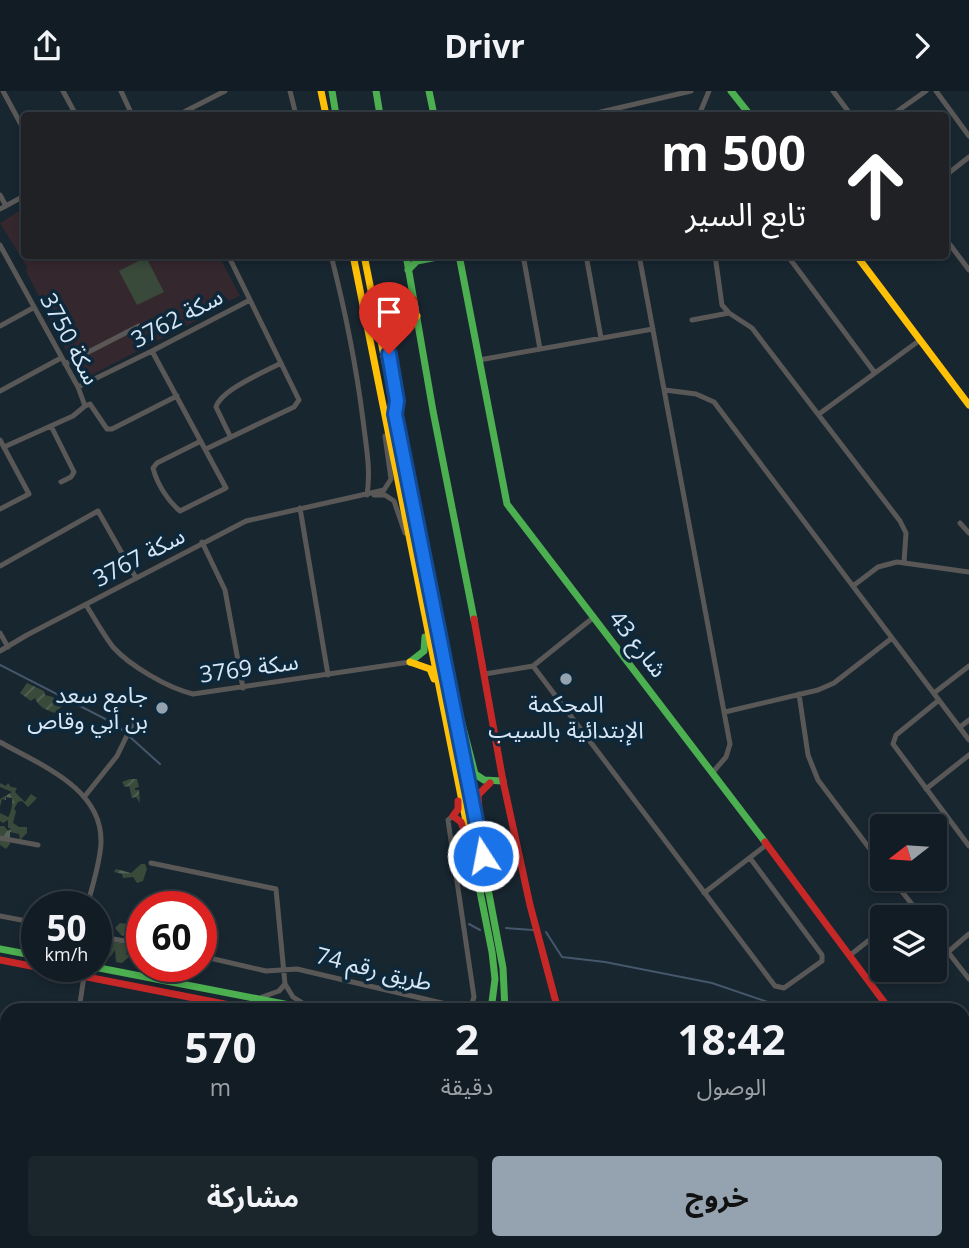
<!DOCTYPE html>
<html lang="ar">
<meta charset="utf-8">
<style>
:root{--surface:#121c24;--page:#1b252c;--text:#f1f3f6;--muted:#9ca1a6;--line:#313a41;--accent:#94a3af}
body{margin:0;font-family:"Open Sans","Noto Sans Arabic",sans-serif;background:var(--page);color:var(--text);direction:rtl;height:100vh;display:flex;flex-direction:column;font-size:26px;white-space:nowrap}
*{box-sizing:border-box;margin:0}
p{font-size:23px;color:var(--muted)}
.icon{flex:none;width:38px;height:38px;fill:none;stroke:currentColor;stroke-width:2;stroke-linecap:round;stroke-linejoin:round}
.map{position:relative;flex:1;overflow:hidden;direction:ltr}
.drawer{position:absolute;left:0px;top:912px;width:970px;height:247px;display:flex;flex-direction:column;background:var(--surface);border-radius:21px 21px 0 0;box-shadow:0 4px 10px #0003,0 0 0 2px var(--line);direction:rtl}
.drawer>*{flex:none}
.banner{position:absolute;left:21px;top:21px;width:928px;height:147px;border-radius:7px;box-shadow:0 4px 10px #0003,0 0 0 2px var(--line);direction:rtl;background:#202124;color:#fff;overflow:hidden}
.needle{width:46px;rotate:253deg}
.buttons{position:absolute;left:870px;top:723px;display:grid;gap:14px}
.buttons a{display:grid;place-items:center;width:77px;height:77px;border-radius:7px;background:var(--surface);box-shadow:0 4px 10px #0003,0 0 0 2px var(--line);font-size:35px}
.speed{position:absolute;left:21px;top:800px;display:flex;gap:14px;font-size:35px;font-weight:700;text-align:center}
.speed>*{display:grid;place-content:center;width:91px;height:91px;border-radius:50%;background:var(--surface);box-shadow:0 4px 10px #0003,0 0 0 2px var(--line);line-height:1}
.speed small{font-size:18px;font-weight:400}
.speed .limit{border:10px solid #d22;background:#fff;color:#111}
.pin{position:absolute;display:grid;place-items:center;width:60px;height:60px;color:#fff;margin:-72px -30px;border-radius:50% 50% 50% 0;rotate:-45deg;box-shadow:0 0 7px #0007}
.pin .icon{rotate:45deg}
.me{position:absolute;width:77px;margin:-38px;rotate:349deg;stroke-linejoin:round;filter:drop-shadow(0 0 5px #0008)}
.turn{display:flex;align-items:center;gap:24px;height:147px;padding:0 28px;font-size:32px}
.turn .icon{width:91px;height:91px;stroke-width:2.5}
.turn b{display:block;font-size:49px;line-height:60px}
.eta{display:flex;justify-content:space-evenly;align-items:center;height:119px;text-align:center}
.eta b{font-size:42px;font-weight:700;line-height:49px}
.button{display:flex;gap:14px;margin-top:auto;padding:14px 28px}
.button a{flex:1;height:80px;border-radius:7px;background:var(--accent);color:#111;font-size:28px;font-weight:700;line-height:80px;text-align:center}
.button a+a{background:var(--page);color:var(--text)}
header{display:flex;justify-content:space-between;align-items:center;height:91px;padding:0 28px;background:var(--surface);font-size:32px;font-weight:700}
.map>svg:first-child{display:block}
.education{fill:#35272e}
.grass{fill:#39493a}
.forest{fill:url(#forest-firs)}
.garden{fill:url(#garden-furrows)}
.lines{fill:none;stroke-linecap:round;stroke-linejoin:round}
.stream{stroke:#45576a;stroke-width:2}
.street{stroke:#5a5857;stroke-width:5}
.fast{stroke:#4caf50;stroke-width:7}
.slow{stroke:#ffc107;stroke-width:7}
.jam{stroke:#c62828;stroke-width:7}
.route-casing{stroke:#114b97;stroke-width:18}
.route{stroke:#1a73e8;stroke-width:12}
.poi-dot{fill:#94a3af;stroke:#0d283b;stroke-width:2.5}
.labels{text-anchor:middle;stroke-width:7;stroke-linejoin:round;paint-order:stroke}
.street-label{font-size:23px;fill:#d7e6f4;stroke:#0d283b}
.poi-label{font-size:23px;fill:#d7e6f4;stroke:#0d283b;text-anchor:end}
</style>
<header><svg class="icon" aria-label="forward" viewBox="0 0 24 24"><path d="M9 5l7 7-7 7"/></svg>Drivr<svg class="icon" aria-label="share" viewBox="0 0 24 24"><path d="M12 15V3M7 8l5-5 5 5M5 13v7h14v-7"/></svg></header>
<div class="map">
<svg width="969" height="1157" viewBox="0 0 969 1157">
<defs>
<pattern id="forest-firs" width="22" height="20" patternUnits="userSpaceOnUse" patternTransform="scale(1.75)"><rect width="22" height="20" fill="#39493a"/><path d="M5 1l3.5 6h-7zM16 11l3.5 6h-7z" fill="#556357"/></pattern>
<pattern id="garden-furrows" width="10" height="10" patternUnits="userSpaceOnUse" patternTransform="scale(1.75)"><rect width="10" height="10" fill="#39493a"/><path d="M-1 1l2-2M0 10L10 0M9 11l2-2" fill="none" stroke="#556357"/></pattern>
</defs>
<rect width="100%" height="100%" fill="#182630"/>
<path class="education" d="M24 117V164L219 165 240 205 229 210 226 206 222 209 224 215 82 289 75 275 76 271 69 265 26 180 27 176 0 132Z"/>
<path class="grass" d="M146 166 164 201 137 214 119 180Z"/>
<path class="forest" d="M0 692 6 695 8 692 11 696 17 697 15 701 25 711 31 703 37 707 28 716 22 710 18 711 14 718 16 720 13 732 19 736H27V742L20 749 19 743 10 741V753L6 758 0 754V735H4L8 740 11 737H8V729L3 732 0 730V722L8 726C11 723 13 711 12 707L6 706V709L2 708 0 716V708L12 701 0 696Z
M141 773H145L147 778 143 790 137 792 133 786 123 787 122 783 114 781 116 778 131 782Z
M128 829 133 828 134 832 130 847 128 842 122 845 115 837 120 832 127 833Z
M96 847 125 853 128 857 126 863 130 865 122 872 116 871 115 859 110 866H101L99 863 96 864Z"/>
<path class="garden" d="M27 592 44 600 45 604 53 606 63 614 55 622C47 619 39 617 35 607L31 610 20 602Z
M130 688H137L139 696 135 697V699H139L140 712 136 706 132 707 129 695 125 696 122 691Z"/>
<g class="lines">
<path class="stream" d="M0 574 115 633 122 639
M130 646 160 673
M469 833 480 839
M506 837 533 839
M546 841 562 866 605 871 712 892 791 919
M962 1050 969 1059"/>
<path class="street" d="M3 0 24 39
M63 0 76 24
M121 0 132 24
M290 0 296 24
M833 0 851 24
M936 0 969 45
M178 24 225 0
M588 24 691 0
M699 24 709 0
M892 24 926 0
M945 85 969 66
M0 104 6 115
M0 118 24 105
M945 147 969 179
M0 154 78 296 85 315
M331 164C345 219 356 273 363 329 366 355 371 378 367 404
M523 164 540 258
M586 164 601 247
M639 164 730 653 726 666 713 681
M715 164 722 214 729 222
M787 164 875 282
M692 229 729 222 752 237 900 430 906 442 904 471
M0 235 33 217
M152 260 226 397 180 420C168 410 157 393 153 377L157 372 201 350
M479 269 653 238
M65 273 139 235
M78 296 152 260 250 209
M665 299 696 303 714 311 969 649
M0 300 61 267
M85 315 90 313 107 338H112L177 305
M819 323 920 249
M51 335 74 381 71 386 61 391
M230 345 216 316C221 299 264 281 281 272
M0 349 29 403 0 418
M4 356 73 325 85 315
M206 358 294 316 299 309 228 164
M374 404H385L394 410 405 442
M300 417 328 584
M960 432 969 442
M202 451 225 499 243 597
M0 475 98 420 136 487
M853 495 878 476 897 471 969 481
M86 514C95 528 103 543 113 556 130 575 168 597 193 603L410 571
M0 542 8 556
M0 560 27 544 246 430 384 399 391 388 385 345
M533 575 775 895 784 897 822 870V864L750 767
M485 583 533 575 594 526
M934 602 969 575
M799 603 808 664 818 689 882 774
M939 609 896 644 893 653 969 755
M725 621 818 599 834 592 892 547
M960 636 969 629
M0 651C40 674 103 697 101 752 100 773 92 795 87 816
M926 698 969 664
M85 705 117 665 133 632
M0 747 38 754
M151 772 276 798 285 893 293 906 309 916
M892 788 922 826
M704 802 766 754
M0 825 37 832
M898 826 913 814
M934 843 969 888
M96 845 142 853
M948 861 969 843
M201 865 266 880 297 878 463 917 471 915 474 906 448 729 453 725
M849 865 882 839
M170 891 173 875
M262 906 279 900 285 893
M79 919 84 885
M409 1152 411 1157
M732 1152 740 1157
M250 1157 251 1152
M336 1157 337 1152"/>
<path class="fast" d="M332 0 336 24
M376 0 380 24
M429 0 434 24
M731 0 750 24
M406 164 433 320 474 528
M459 164 507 413 765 751
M408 179 417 170 447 164
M410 571 424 560 425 546
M459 621 475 683 484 689 503 690
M455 623 503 877 505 919
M469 745 492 861 495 888 491 919
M0 858 37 865
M89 875 315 919
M962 1015 969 1024
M507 1152 508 1157
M826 1152 833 1157"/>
<path class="slow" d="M321 0 326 24
M353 164 469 745
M364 164 455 623
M856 164 969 314
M401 218 417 225
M410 571 430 578 434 588"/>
<path class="jam" d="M396 299 386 233 391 224 414 209
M474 528 503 690 530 814 558 919
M458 710V718L453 725 461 731 464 740
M479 719 478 704 490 692
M765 751 890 919
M0 869 255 919
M811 1152 819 1157
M898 1152 905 1157"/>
</g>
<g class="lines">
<g class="route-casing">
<path id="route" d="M389 263 397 310 395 323 483 765"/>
</g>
<use href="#route" class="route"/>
</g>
<g class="poi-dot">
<circle cx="566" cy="588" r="7"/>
<circle cx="162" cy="617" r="7"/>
</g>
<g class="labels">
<g class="street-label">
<text transform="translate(177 227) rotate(-28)" y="8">سكة 3762</text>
<text transform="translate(70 248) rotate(62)" y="8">سكة 3750</text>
<text transform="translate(139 466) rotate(-28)" y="8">سكة 3767</text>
<text transform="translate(638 553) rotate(52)" y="8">شارع 43</text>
<text transform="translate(249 577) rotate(-8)" y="8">سكة 3769</text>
<text transform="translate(374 878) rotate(14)" y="8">طريق رقم 74</text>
</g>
<g class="poi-label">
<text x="148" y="612">جامع سعد<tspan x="148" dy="26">بن أبي وقاص</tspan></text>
<text x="566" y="621" text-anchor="middle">المحكمة<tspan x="566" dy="26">الإبتدائية بالسيب</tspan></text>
</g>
</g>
</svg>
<div class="buttons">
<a><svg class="needle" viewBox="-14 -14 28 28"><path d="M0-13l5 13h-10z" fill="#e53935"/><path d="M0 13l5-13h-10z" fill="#9ca1a6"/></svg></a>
<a><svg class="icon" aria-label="layers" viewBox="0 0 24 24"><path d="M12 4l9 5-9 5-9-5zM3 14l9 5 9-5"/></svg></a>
</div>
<div class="speed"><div>50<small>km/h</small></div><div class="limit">60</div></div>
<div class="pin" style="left:389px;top:263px;background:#d93025"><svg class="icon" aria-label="arrive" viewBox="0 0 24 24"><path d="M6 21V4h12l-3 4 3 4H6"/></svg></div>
<svg class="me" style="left:483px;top:765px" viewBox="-20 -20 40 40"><circle r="17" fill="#1a73e8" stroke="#fff" stroke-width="3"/><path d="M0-11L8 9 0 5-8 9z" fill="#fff"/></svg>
<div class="banner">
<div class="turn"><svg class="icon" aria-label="ahead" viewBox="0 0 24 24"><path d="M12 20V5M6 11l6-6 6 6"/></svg><div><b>500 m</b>تابع السير</div></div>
</div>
<section class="drawer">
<div class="eta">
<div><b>18:42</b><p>الوصول</p></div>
<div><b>2</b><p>دقيقة</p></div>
<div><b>570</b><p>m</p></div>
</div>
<div class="button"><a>خروج</a><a>مشاركة</a></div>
</section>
</div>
